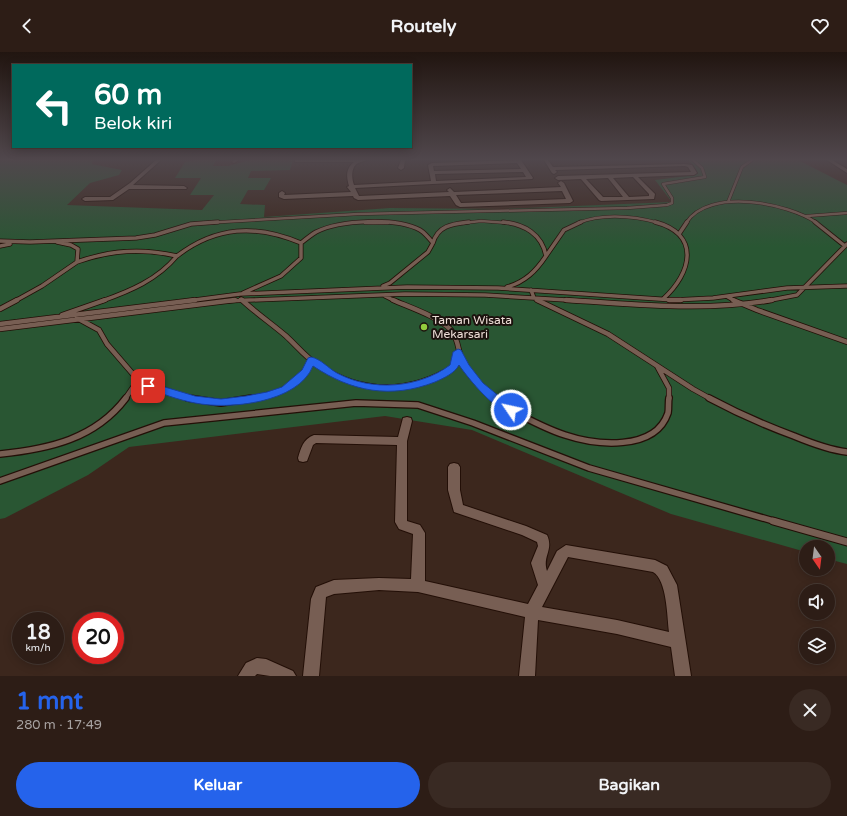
<!DOCTYPE html>
<html lang="id">
<meta charset="utf-8">
<style>
:root{--surface:#2d1d16;--page:#392a23;--text:#f1f3f6;--muted:#a7a2a1;--line:#483b35;--accent:#2563eb}
body{margin:0;font-family:"Varela Round",sans-serif;background:var(--page);color:var(--text);height:100vh;display:flex;flex-direction:column;font-size:15px;white-space:nowrap}
*{box-sizing:border-box;margin:0}
p{font-size:13px;color:var(--muted)}
.icon{flex:none;width:22px;height:22px;fill:none;stroke:currentColor;stroke-width:2;stroke-linecap:round;stroke-linejoin:round}
.map{position:relative;height:624px;overflow:hidden}
.details{display:flex;flex-direction:column;background:var(--surface);flex:1}
.details>*{flex:none}
.banner{position:absolute;left:12px;top:12px;width:400px;height:84px;border-radius:0px;box-shadow:0 2px 10px #0003,0 0 0 1px var(--line);background:#00695c;color:#fff;overflow:hidden}
.needle{width:26px;rotate:166deg}
.tools{position:absolute;left:799px;top:488px;display:grid;gap:8px}
.tools a{display:grid;place-items:center;width:36px;height:36px;border-radius:50%;background:var(--surface);box-shadow:0 2px 10px #0003,0 0 0 1px var(--line);font-size:20px}
.speed{position:absolute;left:12px;top:560px;display:flex;gap:8px;font-size:20px;font-weight:700;text-align:center}
.speed>*{display:grid;place-content:center;width:52px;height:52px;border-radius:50%;background:var(--surface);box-shadow:0 2px 10px #0003,0 0 0 1px var(--line);line-height:1}
.speed small{font-size:10px;font-weight:400}
.speed .limit{border:6px solid #d22;background:#fff;color:#111}
.pin{position:absolute;display:grid;place-items:center;width:34px;height:34px;color:#fff;margin:-17px;border-radius:8px;box-shadow:0 2px 6px #0006}
.me{position:absolute;width:44px;margin:-22px;rotate:304deg;stroke-linejoin:round;filter:drop-shadow(0 0 3px #0008)}
.turn{display:flex;align-items:center;gap:14px;height:84px;padding:0 16px;font-size:18px}
.turn .icon{width:52px;height:52px;stroke-width:2.5}
.turn b{display:block;font-size:28px;line-height:34px}
.round{display:grid;place-items:center;flex:none;width:42px;height:42px;border-radius:21px;background:var(--page)}
.headline{display:flex;align-items:center;justify-content:space-between;height:68px;padding:0 16px}
h1{font-size:24px;font-weight:700;line-height:30px;color:var(--accent)}
.cta{display:flex;gap:8px;margin-top:auto;padding:8px 16px}
.cta a{flex:1;height:46px;border-radius:24px;background:var(--accent);color:#fff;font-size:16px;font-weight:700;line-height:46px;text-align:center}
.cta a+a{background:var(--page);color:var(--text)}
header{display:flex;justify-content:space-between;align-items:center;height:52px;padding:0 16px;background:var(--surface);font-size:18px;font-weight:700}
.map>svg:first-child{display:block}
.green{fill:#295633}
.lines{fill:none;stroke-linecap:round;stroke-linejoin:round}
.lane-far4-casing{stroke:#230f07;stroke-width:3.5}
.lane-far3-casing{stroke:#230f07;stroke-width:5}
.lane-far2-casing{stroke:#230f07;stroke-width:6}
.lane-far1-casing{stroke:#230f07;stroke-width:8}
.lane-casing{stroke:#230f07;stroke-width:9}
.street-casing{stroke:#230f07;stroke-width:2}
.lane-far4{stroke:#775e53;stroke-width:2.5}
.lane-far3{stroke:#775e53;stroke-width:3.5}
.lane-far2{stroke:#775e53;stroke-width:4.5}
.lane-far1{stroke:#775e53;stroke-width:5.5}
.lane{stroke:#775e53;stroke-width:7}
.street{fill:#775e53;fill-rule:evenodd}
.route{fill:#2563eb;stroke:#184099}
.poi-dot{fill:#93cc3d;stroke:#1c120e;stroke-width:1.5}
.labels{text-anchor:middle;stroke-width:4;stroke-linejoin:round;paint-order:stroke}
.poi-label{font-size:12px;fill:#edded7;stroke:#1c120e;text-anchor:start}
</style>
<header><svg class="icon" aria-label="back" viewBox="0 0 24 24"><path d="M15 5l-7 7 7 7"/></svg>Routely<svg class="icon" aria-label="heart" viewBox="0 0 24 24"><path d="M12 20l-8-8c-3-5 5-10 8-4 3-6 11-1 8 4z"/></svg></header>
<div class="map">
<svg width="847" height="624" viewBox="0 0 847 624">
<rect width="100%" height="100%" fill="#3c271d"/>
<path class="green" d="M0 108H93L92 112 122 118 119 123 90 131 67 153 202 158 214 143H190L201 126H175L185 110 196 108H216L213 114H228L250 108H293L290 118 251 119 248 126H271L264 138H248L240 152 265 153 264 165 390 156 503 157 672 150 655 128 695 123 693 113 688 108H798L847 133V512L828 507V495H806V500L671 462 472 378 385 364 129 395 88 423 5 466 0 467Z"/>
<g class="lines">
<g class="lane-far4-casing">
<path id="lane-far4" d="M728 150 742 115 752 108
M807 164 847 161
M203 171 358 162 627 156 667 153 672 151V146L663 132 705 125 702 116 693 108
M365 171H388
M463 171 481 169 508 171
M578 171C604 161 633 164 659 171
M686 171C709 135 788 151 817 171"/>
</g>
<g class="lane-far3-casing">
<path id="lane-far3" d="M503 170C524 172 542 182 546 204 536 219 525 230 507 235
M655 170C701 182 692 221 663 247
M815 170 845 194
M679 182 687 170
M0 189 30 190 136 186 155 183 191 172 218 170
M301 191C306 187 311 183 316 180 340 168 396 165 420 178 425 181 429 186 433 191L428 200 390 231 383 234
M433 191C438 173 453 172 469 170
M0 194 10 192
M177 204C216 174 256 172 301 191V206L281 224 243 241
M546 204 564 178 581 170
M77 210C111 198 142 196 177 204 157 228 130 239 102 249
M531 238 534 246 539 249
M385 244 395 249
M728 245 735 249
M241 247 243 249
M15 249 42 234 77 210 78 197 71 193 57 190
M187 249 240 242 407 235 498 236 674 248 713 246 787 236 847 234
M227 249 405 242 485 243 583 249
M766 249 797 243 847 192"/>
</g>
<g class="lane-far2-casing">
<path id="lane-far2" d="M242 248C256 261 272 272 286 284 297 294 306 306 318 313 362 343 410 342 455 314L458 300
M393 248C409 255 439 265 451 278 459 287 458 301 463 312 470 326 483 337 494 347
M537 248 608 282 693 337 711 347
M566 248C635 252 704 260 772 248
M669 248H681
M733 248 757 258 847 290
M0 257 17 248
M62 263 105 248
M77 266 99 278 107 292 138 328 191 347
M0 272 195 248
M0 277 235 248
M657 314 669 336V347
M125 347 138 328
M246 347C276 342 297 338 311 308"/>
</g>
<g class="lane-far1-casing">
<path id="lane-far1" d="M188 346 221 351 252 346
M493 346 501 353C522 364 543 376 565 383 595 393 655 400 668 361 669 356 668 350 669 346
M709 346C737 361 764 373 794 384 811 391 829 398 847 400
M0 402C49 397 95 387 126 346
M0 429 164 371 356 351 418 353 473 371 589 416 777 470"/>
</g>
<g class="lane-casing">
<path id="lane" d="M773 469 847 490"/>
</g>
<g class="street-casing">
<path id="street" d="M156 108H161L133 133 184 134 187 136 186 137H129L113 148 85 149 82 147 85 145H110L130 131Z
M234 108H239L234 111 232 110Z
M295 108H367C365 109 363 109 361 110 351 112 351 125 354 133L431 129 428 113 432 111 521 108 533 126 532 127 355 136 359 144 449 140 447 138 450 136 454 140 561 135 558 131 561 129 564 131 573 149 570 151 460 155 456 153 450 144 358 148 354 146 353 144 284 147 279 145V141L282 139 285 141 284 143 351 140 347 135 349 134C346 124 346 116 354 110H295ZM517 111 521 117 434 119 433 114ZM523 120 526 125 436 129 435 122ZM562 139 566 147 461 151 456 143Z
M401 108H405L404 116 401 118 398 116Z
M544 108H548L553 115 685 112 692 113 697 121 694 123 638 125 655 142 654 147 601 149 599 148 581 127 558 128 555 126 558 124 691 120 688 115 685 114 555 118 557 120 554 122 552 121ZM633 125 649 142V144L629 145 613 126ZM608 126 623 145H603L586 127Z
M827 108H832L847 117V121Z
M407 365 411 366 412 369 407 389V469L420 473 425 481V529L528 552 538 533 531 511 538 494 537 490 522 483 454 460 448 438V415L450 412 454 411 458 412 460 415V438L463 453 526 474 547 483C554 498 542 504 547 519L557 499 566 493 655 508 667 514 677 533 691 624H675L671 595 617 582 538 568 535 624H519L525 565 418 540 379 538 334 542 326 545 319 624H303L311 547 316 535 334 528 379 526 411 527 413 482 399 477 395 470 397 393 316 391 313 393 307 409 303 410 299 409 298 406C301 396 303 387 314 383L398 385 403 366ZM568 505 653 520C667 528 667 564 669 580L617 568 542 555Z
M257 606 266 607 293 619 296 624H270L257 622 255 624H238L246 611Z"/>
</g>
<use href="#lane-far4" class="lane-far4"/>
<use href="#lane-far3" class="lane-far3"/>
<use href="#lane-far2" class="lane-far2"/>
<use href="#lane-far1" class="lane-far1"/>
<use href="#lane" class="lane"/>
<use href="#street" class="street"/>
</g>
<linearGradient id="sky" x2="0" y2="1"><stop stop-color="#211510"/><stop offset="0.55" stop-color="#50474c"/><stop offset="1" stop-color="#50474c" stop-opacity="0"/></linearGradient>
<rect width="847" height="195" fill="url(#sky)"/>
<path class="route" d="M458 297 461 298 469 313 483 331 516 358 515 361C499 365 467 325 459 313 455 321 444 326 435 330 391 347 352 340 313 314 298 351 229 358 195 351 178 348 161 341 145 336L144 334 148 330 195 344 221 347 246 344 267 340 282 335 302 318 308 306 311 305C321 307 328 316 337 321 372 340 419 336 450 313L453 300Z"/>
<circle class="poi-dot" cx="424" cy="275" r="4"/>
<g class="labels">
<g class="poi-label">
<text x="432" y="272">Taman Wisata<tspan x="432" dy="14">Mekarsari</tspan></text>
</g>
</g>
</svg>
<div class="tools">
<a><svg class="needle" viewBox="-14 -14 28 28"><path d="M0-13l5 13h-10z" fill="#e53935"/><path d="M0 13l5-13h-10z" fill="#a7a2a1"/></svg></a>
<a><svg class="icon" aria-label="sound" viewBox="0 0 24 24"><path d="M4 9h4l5-4v14l-5-4H4zM17 9q2 3 0 6"/></svg></a>
<a><svg class="icon" aria-label="layers" viewBox="0 0 24 24"><path d="M12 4l9 5-9 5-9-5zM3 14l9 5 9-5"/></svg></a>
</div>
<div class="speed"><div>18<small>km/h</small></div><div class="limit">20</div></div>
<div class="pin" style="left:148px;top:334px;background:#d93025"><svg class="icon" aria-label="arrive" viewBox="0 0 24 24"><path d="M6 21V4h12l-3 4 3 4H6"/></svg></div>
<svg class="me" style="left:511px;top:358px" viewBox="-20 -20 40 40"><circle r="17" fill="#2563eb" stroke="#fff" stroke-width="3"/><path d="M0-11L8 9 0 5-8 9z" fill="#fff"/></svg>
<div class="banner">
<div class="turn"><svg class="icon" aria-label="left" viewBox="0 0 24 24"><path d="M17 20v-9H6M10 6l-5 5 5 5"/></svg><div><b>60 m</b>Belok kiri</div></div>
</div>
</div>
<section class="details">
<div class="headline"><div><h1>1 mnt</h1><p>280 m · 17:49</p></div><a class="round"><svg class="icon" aria-label="close" viewBox="0 0 24 24"><path d="M6 6l12 12M18 6L6 18"/></svg></a></div>
<div class="cta"><a>Keluar</a><a>Bagikan</a></div>
</section>
